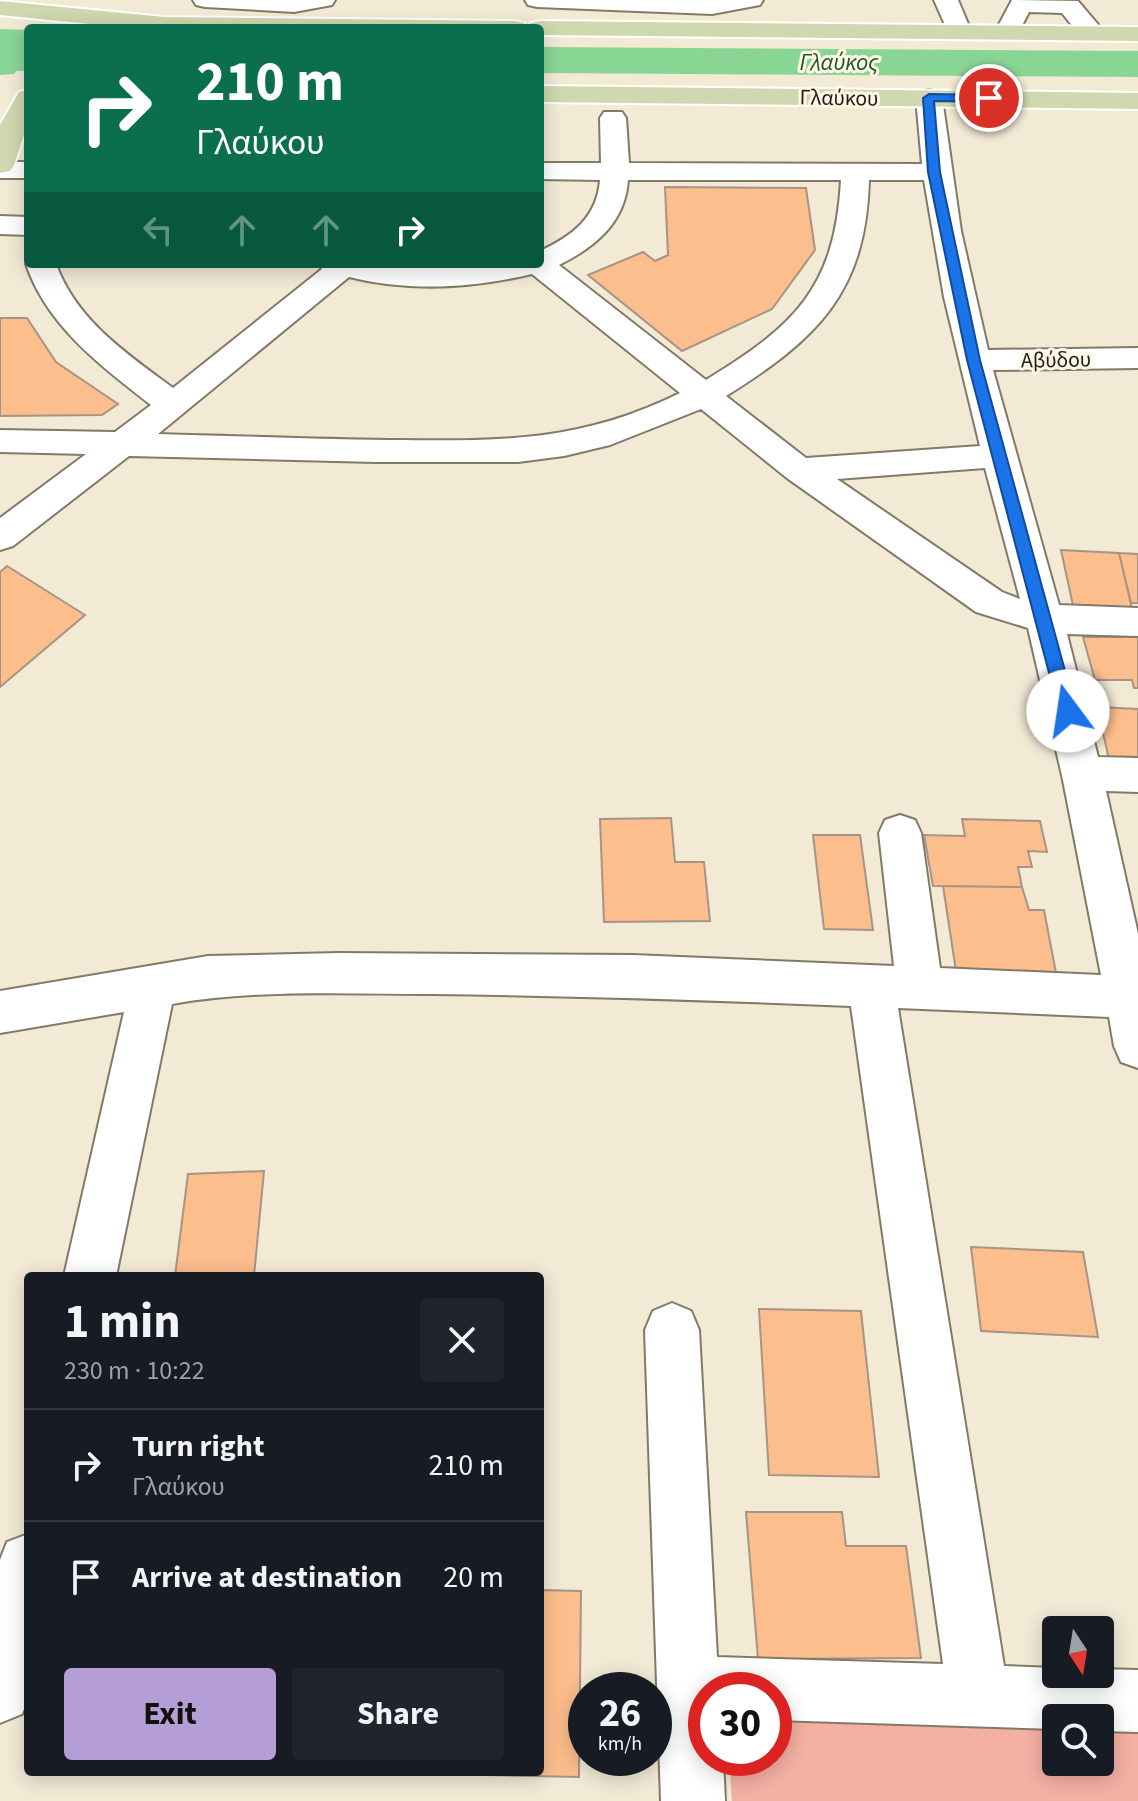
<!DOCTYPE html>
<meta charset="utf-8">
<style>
:root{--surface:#171b24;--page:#20242c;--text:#f1f3f6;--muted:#9ea1a6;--line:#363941;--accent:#b59ed5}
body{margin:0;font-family:"Source Sans 3",sans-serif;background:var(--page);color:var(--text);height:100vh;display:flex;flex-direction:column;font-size:30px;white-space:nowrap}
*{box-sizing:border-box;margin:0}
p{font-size:26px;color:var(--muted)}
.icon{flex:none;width:44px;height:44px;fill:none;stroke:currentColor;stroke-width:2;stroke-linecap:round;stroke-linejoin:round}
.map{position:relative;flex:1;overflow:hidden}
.drawer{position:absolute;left:24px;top:1272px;width:520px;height:504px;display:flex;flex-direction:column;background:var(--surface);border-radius:8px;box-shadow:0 4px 20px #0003}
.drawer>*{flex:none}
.guide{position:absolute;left:24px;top:24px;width:520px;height:244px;border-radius:8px;box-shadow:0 4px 20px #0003;background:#0b6e4f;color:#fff;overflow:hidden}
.needle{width:52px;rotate:168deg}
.buttons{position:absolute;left:1042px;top:1616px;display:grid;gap:16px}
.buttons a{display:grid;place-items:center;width:72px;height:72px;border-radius:8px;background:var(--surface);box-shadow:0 4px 20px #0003;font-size:40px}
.speed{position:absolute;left:568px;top:1672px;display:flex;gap:16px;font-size:40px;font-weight:700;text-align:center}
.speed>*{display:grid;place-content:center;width:104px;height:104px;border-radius:50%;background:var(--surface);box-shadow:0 4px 20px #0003;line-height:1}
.speed small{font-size:20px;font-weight:400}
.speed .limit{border:12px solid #d22;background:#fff;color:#111}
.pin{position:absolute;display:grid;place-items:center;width:68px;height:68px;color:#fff;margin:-34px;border:4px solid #fff;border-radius:50%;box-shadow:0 2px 8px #0007}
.me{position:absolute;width:88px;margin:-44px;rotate:346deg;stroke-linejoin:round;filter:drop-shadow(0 0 6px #0008)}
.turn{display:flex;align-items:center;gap:28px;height:168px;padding:0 40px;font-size:36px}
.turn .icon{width:104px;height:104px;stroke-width:2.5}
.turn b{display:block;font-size:56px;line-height:68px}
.lanes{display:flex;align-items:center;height:76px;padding:0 40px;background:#0003;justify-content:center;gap:40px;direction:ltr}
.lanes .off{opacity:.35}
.round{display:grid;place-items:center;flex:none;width:84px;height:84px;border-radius:8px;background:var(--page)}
.summary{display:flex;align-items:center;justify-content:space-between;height:136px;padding:0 40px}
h1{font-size:48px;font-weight:700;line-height:60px}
.action{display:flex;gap:16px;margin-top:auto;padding:16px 40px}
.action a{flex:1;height:92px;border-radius:8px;background:var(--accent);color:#111;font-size:32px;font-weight:700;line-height:92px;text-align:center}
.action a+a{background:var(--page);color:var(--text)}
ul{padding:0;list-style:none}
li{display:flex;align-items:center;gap:24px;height:112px;padding:0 40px;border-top:2px solid var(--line)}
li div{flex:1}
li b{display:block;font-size:30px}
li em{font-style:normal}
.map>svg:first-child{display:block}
.green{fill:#f5b0a4}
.water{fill:#89d694}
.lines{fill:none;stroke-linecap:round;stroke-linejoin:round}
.river{fill:#89d694;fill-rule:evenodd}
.building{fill:#fcbe8d;stroke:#a69486;stroke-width:2}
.minor-casing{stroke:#827a67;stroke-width:4}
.major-casing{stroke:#fff;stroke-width:4}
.minor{fill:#fff;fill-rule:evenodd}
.major{fill:#cfd8ae;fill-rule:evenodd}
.route{fill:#1a73e8;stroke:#114b97;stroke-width:2}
.labels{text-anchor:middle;stroke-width:6;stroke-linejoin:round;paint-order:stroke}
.far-street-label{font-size:22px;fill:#221f17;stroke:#fef7e6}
.far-water-label{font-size:24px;font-style:italic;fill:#20552b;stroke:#fef7e6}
</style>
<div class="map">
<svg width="1138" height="1801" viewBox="0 0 1138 1801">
<rect width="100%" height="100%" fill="#f2ead5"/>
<path class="green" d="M774 1714 1056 1724V1762H1100V1726L1138 1727V1801H732L729 1758H774Z"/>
<path class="water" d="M0 29 28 30V57L14 74 0 75Z"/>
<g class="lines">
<path class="river" d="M0 45H28V71H0Z
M540 47 1138 51V77L540 73Z"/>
</g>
<path class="building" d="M665 187 806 188 815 250 772 309 682 351 588 275 643 252 655 261 668 255Z
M0 318H27L56 362 118 404 102 415 0 416Z
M1061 550 1119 553 1133 613 1074 610Z
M1119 553 1138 554V603H1131Z
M7 566 85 615 0 687V572Z
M1083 637H1138V688H1134L1132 680H1095Z
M1097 707 1138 709V760L1109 759Z
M671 818 675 862H704L710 921 604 922 600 819Z
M962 819 1040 821 1047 852 1028 851 1032 867H1018L1022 887 933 886 924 835 965 836Z
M813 835H860L873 930 824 929Z
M943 886 1022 887 1029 910H1044L1056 973 956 971Z
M264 1171 254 1276H175L188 1174Z
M971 1247 1083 1252 1098 1337 981 1331Z
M759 1309 861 1311 879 1477 769 1475Z
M746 1512H842L846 1546H906L921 1658 758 1659Z
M540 1590 581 1591 579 1777 349 1772H540Z"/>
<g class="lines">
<g class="minor-casing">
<path id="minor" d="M193 0H335L332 5 294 12 205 7 196 5Z
M525 0H763L760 5 712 14 537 7 528 5Z
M934 0H958L971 31 968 36H950Z
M1012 0 1078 1 1106 34 1103 39C1083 44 1074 27 1062 13L1029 12 1016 37H998L995 32Z
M929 90 938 92 942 98 961 231 988 350 1138 348V368L993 370 1059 605 1138 608V636L1067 634 1098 757 1138 758V792L1106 791 1138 934V1068L1121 1062 1114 1046 1109 1017 898 1008 1004 1666 1056 1668V1674H1100V1669L1138 1670V1732L1100 1731V1718H1056V1729L774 1720V1690H706V1758H723L725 1801H661L645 1330 653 1311 672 1303 691 1311 699 1330 717 1657 943 1664 851 1006C711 1000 572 996 432 994 346 994 257 989 172 1004L116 1276H64L124 1012 0 1033V991L208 956 338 953 633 955 894 966 879 833 885 820 900 815 915 820 921 833 940 968 1101 975 1063 780 1028 628 976 612 787 478 701 409 610 445 564 456 518 462H376L129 456 13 546 0 550V518L86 454 0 452V430L115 432 151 405C101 366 47 326 26 264L28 261V264H56C76 320 127 354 173 388L322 269 318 264 435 268 540 264V251C572 236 597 218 600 180L540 179V163H601L600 118 604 112H622L626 118 629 163 922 164 916 98 920 92ZM628 180H841C835 289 794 326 706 380L559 265C595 247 625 223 628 180ZM869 180H924L944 297 980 446 806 458 726 396C817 339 866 293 869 180ZM532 274 680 393C579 443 499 441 389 440 312 439 235 436 158 434L349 277C409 292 473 288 532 274ZM985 468 1020 599 1002 592 837 479Z
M0 162H28V178H0Z
M0 216 28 217V235L0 234Z
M28 1534V1699L22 1714 0 1723V1560L7 1542Z"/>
</g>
<g class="major-casing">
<path id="major" d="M0 1 164 17 515 21 524 23 527 28H129L0 15Z
M540 21 1138 27V41L540 35V28H528L531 23Z
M540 86 1138 93V109L540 102Z
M28 90V123L14 165 10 171 0 173V125L19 92Z"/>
</g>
<use href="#minor" class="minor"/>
<use href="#major" class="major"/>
</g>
<path class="route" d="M929 94 989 95 994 98 989 102 934 101 940 172 980 360 1076 711 1068 718 1059 711 967 360 928 172 923 98Z"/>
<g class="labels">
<g class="far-street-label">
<text transform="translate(839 97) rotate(1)" y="8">Γλαύκου</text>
<text transform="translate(1056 359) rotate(-1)" y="8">Αβύδου</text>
</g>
<g class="far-water-label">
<text x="839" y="70">Γλαύκος</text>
</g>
</g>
</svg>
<div class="buttons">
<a><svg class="needle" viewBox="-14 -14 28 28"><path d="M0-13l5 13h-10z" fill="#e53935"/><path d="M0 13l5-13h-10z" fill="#9ea1a6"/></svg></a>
<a><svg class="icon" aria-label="search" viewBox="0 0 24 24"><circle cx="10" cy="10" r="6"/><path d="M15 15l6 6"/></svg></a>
</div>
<div class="speed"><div>26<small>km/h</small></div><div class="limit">30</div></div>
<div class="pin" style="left:989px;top:98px;background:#d93025"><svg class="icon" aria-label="arrive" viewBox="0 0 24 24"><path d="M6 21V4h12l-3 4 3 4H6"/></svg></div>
<svg class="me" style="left:1068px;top:711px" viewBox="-20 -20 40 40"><circle r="19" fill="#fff"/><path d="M0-13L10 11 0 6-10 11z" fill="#1a73e8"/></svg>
<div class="guide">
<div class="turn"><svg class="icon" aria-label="right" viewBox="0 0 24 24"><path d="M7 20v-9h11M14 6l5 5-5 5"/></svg><div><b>210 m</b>Γλαύκου</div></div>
<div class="lanes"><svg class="icon off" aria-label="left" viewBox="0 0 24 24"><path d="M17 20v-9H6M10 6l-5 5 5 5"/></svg><svg class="icon off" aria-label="ahead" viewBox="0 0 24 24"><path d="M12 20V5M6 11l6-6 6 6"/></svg><svg class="icon off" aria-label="ahead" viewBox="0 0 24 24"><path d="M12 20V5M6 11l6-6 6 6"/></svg><svg class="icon" aria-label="right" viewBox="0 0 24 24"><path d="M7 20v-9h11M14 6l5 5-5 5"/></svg></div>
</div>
<section class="drawer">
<div class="summary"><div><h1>1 min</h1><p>230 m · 10:22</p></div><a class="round"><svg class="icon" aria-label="close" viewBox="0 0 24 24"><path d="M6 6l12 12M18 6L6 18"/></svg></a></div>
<ul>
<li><svg class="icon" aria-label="right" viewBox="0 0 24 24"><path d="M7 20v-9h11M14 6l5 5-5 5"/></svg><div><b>Turn right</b><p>Γλαύκου</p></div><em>210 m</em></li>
<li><svg class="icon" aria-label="arrive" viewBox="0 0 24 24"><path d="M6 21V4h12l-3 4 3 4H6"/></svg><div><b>Arrive at destination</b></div><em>20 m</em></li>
</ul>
<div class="action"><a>Exit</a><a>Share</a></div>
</section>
</div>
